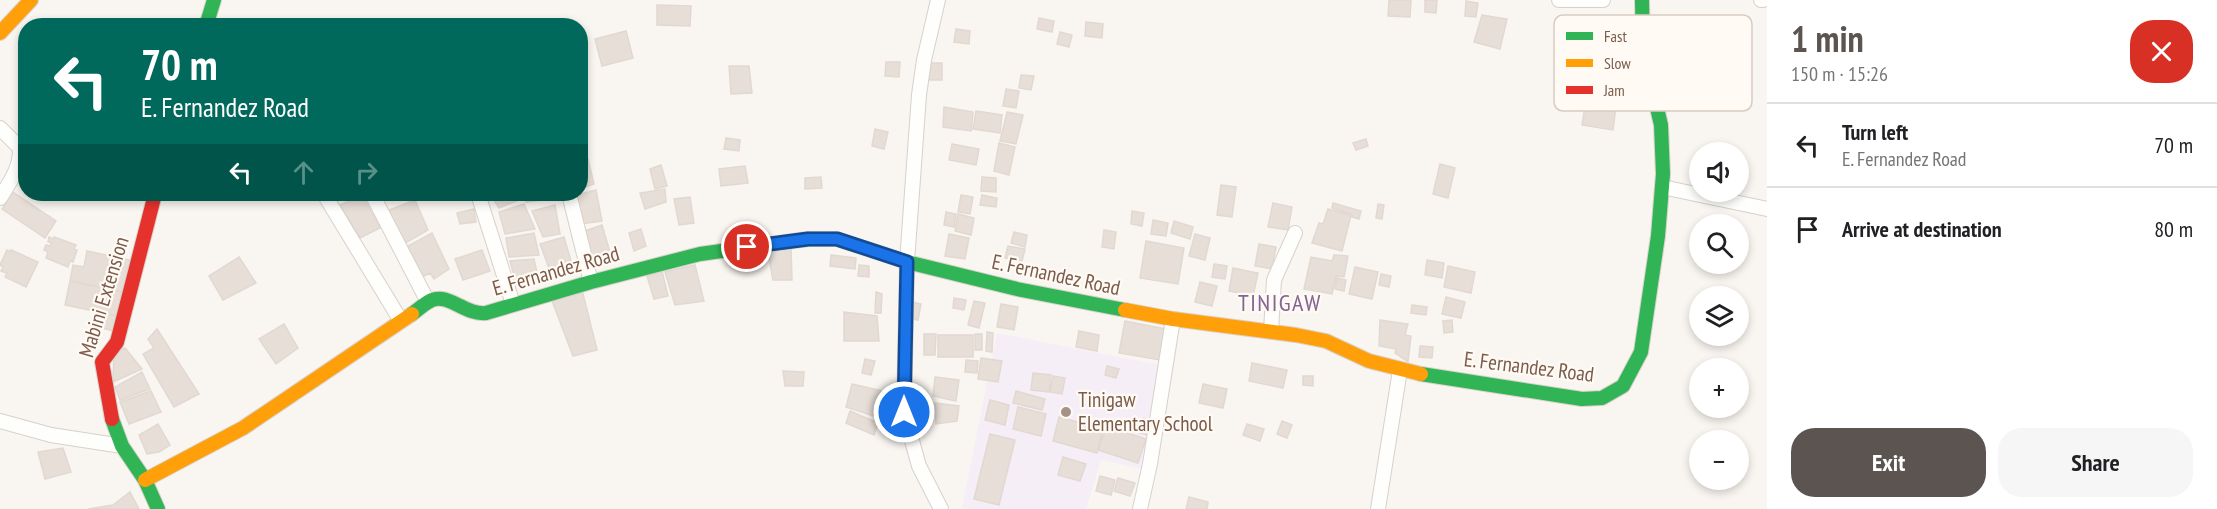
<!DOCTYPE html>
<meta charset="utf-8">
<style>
:root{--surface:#fff;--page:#f6f6f6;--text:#202124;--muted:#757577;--line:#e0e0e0;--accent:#5c5450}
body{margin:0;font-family:"PT Sans Narrow",sans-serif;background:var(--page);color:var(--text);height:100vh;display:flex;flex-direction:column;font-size:22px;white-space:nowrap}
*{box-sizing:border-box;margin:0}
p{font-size:20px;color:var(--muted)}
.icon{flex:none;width:33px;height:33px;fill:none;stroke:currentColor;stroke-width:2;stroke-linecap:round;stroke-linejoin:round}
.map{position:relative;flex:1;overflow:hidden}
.details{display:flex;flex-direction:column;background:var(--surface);width:450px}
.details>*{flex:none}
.banner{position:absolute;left:18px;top:18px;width:570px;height:183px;border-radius:24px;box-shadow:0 3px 9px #0003;background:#00695c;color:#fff;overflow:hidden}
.buttons{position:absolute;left:1689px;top:142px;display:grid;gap:12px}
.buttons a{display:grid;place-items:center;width:60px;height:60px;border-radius:50%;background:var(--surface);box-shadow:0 3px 9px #0003;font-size:30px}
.pin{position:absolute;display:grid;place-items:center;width:51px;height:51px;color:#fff;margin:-26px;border:3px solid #fff;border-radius:50%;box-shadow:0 2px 6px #0007}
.me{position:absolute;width:66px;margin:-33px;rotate:0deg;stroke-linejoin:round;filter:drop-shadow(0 0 4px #0008)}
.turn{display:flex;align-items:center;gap:21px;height:126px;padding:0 24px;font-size:27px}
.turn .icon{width:78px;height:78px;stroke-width:2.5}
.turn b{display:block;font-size:42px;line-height:51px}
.lanes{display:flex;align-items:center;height:57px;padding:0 24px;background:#0003;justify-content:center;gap:30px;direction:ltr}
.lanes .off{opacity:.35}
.round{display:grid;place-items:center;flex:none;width:63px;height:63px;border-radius:24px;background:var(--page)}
.head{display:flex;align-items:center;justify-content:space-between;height:102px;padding:0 24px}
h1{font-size:36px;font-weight:800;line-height:45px;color:var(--accent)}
.cta{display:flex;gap:12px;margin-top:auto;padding:12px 24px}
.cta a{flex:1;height:69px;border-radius:24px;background:var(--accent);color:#fff;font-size:24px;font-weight:800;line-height:69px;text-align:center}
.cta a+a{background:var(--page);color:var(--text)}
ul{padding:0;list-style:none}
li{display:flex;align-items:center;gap:18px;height:84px;padding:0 24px;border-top:2px solid var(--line)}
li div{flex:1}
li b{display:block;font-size:22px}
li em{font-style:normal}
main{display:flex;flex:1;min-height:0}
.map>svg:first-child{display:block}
.education{fill:#f6eef6}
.building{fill:#e6ded7;stroke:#e2d8d2;stroke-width:1.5}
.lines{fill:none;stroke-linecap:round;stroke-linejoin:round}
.street-casing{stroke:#d7d1cb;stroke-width:16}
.fast-casing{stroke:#d9d2cb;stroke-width:16}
.slow-casing{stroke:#d9d2cb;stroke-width:16}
.jam-casing{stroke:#d9d2cb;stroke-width:16}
.street{stroke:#fefefd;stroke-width:14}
.fast{stroke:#30b455;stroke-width:14}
.slow{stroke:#ff9f0a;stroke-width:14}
.jam{stroke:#e5322d;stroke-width:14}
.route-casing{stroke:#114b97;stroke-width:15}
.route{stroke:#1a73e8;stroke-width:10}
.poi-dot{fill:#a69286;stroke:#fffaf3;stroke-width:2}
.labels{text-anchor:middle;stroke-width:4.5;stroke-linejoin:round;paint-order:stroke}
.street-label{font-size:21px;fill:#7a5c4d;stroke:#fffaf3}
.poi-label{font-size:21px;fill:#7a5c4d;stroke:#fffaf3;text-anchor:start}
.quarter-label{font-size:24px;letter-spacing:1.5px;fill:#846695;stroke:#fffaf3}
.key{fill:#fffaf3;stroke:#d7cbc1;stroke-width:1.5}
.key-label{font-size:16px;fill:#7a5c4d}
</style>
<main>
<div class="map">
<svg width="1767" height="509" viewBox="0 0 1767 509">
<rect width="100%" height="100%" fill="#f9f5f0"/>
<path class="education" d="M997 333 1160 365 1143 469 1101 460 1086 509H969L962 507Z"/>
<path class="building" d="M1389 0H1411L1410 17 1388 16Z
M1425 0H1437L1436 13 1425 12Z
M1466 1 1478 3 1476 17 1465 16Z
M657 5 691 6 690 26 657 25Z
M1482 15 1507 19 1500 49 1474 42Z
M1039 18 1054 21 1052 32 1037 29Z
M1086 22 1103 24 1102 38 1085 36Z
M956 29 970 31 969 44 954 42Z
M626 31 633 58 602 66 595 39Z
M1060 32 1072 35 1069 47 1057 44Z
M886 62H900L899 77 885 76Z
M927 63H942V80H927Z
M729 66H749L752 93 731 94Z
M1021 75 1034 76 1031 90 1019 88Z
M1006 89 1019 91 1016 108 1003 106Z
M1586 101 1616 106 1613 130 1582 125Z
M944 107 973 112 971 131 943 127Z
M976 111 1002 115 1000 133 973 129Z
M1007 112 1023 115 1016 144 1000 141Z
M875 129 888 132 884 149 872 146Z
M726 138 740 140 739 151 724 149Z
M1366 139 1368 146 1356 150 1353 143Z
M999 143 1015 147 1009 175 994 171Z
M952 144 979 149 976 165 949 160Z
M588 159 594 184 580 189V160Z
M1440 164 1455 168 1448 198 1433 194Z
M661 165 667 186 655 189 650 169Z
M745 166 748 183 721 186 719 169Z
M821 177 822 188 805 189V178Z
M982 177 996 178V192L981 191Z
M1221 185 1236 187 1232 217 1217 215Z
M665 189 666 202 645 209 640 193Z
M596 190 602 221 580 224 573 196Z
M13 192 56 221 45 238 2 209Z
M490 194H520L521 199 499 208Z
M524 194H551L553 199 526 202Z
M362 195 380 228 360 238 340 205Z
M961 195 973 197 970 214 958 212Z
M982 195 997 198 996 207 980 205Z
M690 197 694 223 679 225 674 199Z
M415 200 428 230 402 245 387 211Z
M1273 203 1292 207 1288 230 1268 227Z
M1333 203 1361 211 1359 219 1352 217V214L1332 208Z
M524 204 535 229 505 234 499 212Z
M1378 204 1384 205 1382 219 1376 218Z
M555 205 560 234 543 237 532 211Z
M474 209 476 222 460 224 457 213Z
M1328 209 1351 215 1342 251 1312 243 1319 223 1323 224Z
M1132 211 1144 213 1142 226 1131 224Z
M946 212 956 214 954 227 944 225Z
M958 214 974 218 971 235 955 231Z
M1153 220 1168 223 1166 236 1151 234Z
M1174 221 1193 227 1190 239 1171 233Z
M602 225 612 259 607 262 595 265 582 232Z
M641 229 646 246 634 251 629 233Z
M1104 230 1116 232 1114 249 1102 247Z
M1014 232 1027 235 1025 247 1011 243Z
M432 233 449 269 434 279 430 273 420 278 408 246Z
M534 233 539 255 509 257 506 238Z
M949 234 969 238 965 259 945 256Z
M1195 234 1210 238 1205 260 1189 256Z
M49 237 53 239 54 237 76 245 74 249 77 250 73 262 70 261 68 267 46 258 48 252 44 250 46 245 50 246 52 243 48 242Z
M564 237 571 261 549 268 540 244Z
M1146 241 1184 248 1178 284 1140 278Z
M1259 244 1276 247 1272 269 1255 266Z
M1008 246 1025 249 1022 261 1005 258Z
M767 248H791L792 280H773Z
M7 250 11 252V250L38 262 26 287 5 277 7 273 1 271 3 267 0 265Z
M482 250 490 271 463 280 455 259Z
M87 251 130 260 123 292 70 281 73 265 84 267Z
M831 255 856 258 855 269 830 266Z
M1334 255 1348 256 1344 277 1336 276 1332 294 1304 289 1311 257 1332 261Z
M239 257 256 283 223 300 209 276Z
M534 259 539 282 517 286 510 261Z
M1427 260 1444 263 1442 278 1425 275Z
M1214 264 1227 266 1225 279 1212 277Z
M695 265 704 301 675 305 665 272Z
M859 265 869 266V277L858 276Z
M1448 266 1475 272 1471 293 1444 287Z
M1355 267 1378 272 1372 299 1349 294Z
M1233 268 1258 273 1253 296 1229 291Z
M662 271 668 296 654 299 647 276Z
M1381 274 1391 276 1389 287 1379 285Z
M1337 278 1346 280 1344 291 1335 289Z
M70 281 123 292 118 316 65 305Z
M1200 282 1217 286 1212 306 1195 302Z
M582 290 597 350 573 356 551 298Z
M876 292 882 294 881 313H875Z
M1446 297 1465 302 1461 318 1442 314Z
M954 298 966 300 964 310 953 308Z
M907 301 921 304 918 320 904 317Z
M974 301 985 303 979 328 968 325Z
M1001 304 1018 307 1014 330 997 327Z
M1412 305 1427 307 1426 315 1411 313Z
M99 312 118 316 115 331 96 327Z
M844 312 877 316 879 341H844Z
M1380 320 1408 324 1405 335 1411 336 1408 362 1395 353 1396 349 1379 346Z
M1452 320 1453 332 1444 333 1443 321Z
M1125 321 1166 329 1160 360 1119 353Z
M284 324 298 348 276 364 259 339Z
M157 329 199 394 174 407 143 354 154 348 148 339Z
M1079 331 1099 335 1097 351 1076 347Z
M987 332 993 333 992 352 986 351Z
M924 334H936L935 355H924Z
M975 334H982V350H975Z
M938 335H973V357H938Z
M1420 346 1433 347 1432 358 1419 357Z
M125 348 142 369 113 382 114 350Z
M981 358 1002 361 998 382 978 379Z
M865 359 875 361 871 375 862 373Z
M966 360 978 361 977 373 965 372Z
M1252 363 1287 370 1283 388 1249 381Z
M1107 366 1119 369 1116 378 1105 375Z
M783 371 804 372 803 386H785Z
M142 372 150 389 120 400 115 387Z
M1033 373 1051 375 1049 392 1031 390Z
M1053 376 1065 378 1062 394 1050 392Z
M1303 376H1313V386L1303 385Z
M935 377 959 380 956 401 933 396Z
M852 384 883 391 880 403 886 407 883 419 846 407Z
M1203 384 1227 389 1223 408 1199 403Z
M151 391 161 412 129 424 120 402Z
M1016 391 1045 399 1042 410 1013 403Z
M990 400 1009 405 1005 425 985 420Z
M935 403 959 406 957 421 936 424Z
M1018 407 1046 414 1041 436 1013 429Z
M850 411 878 423 874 435 846 423Z
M1059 417 1103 429 1097 453 1053 441Z
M1143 418 1152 420 1148 435 1140 433Z
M1282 421 1292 425 1287 438 1277 434Z
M158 424 170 445 159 452 147 454 139 435Z
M1247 424 1264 429 1260 441 1243 435Z
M1106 426 1146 439 1138 463 1098 450Z
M990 434 1015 440 999 505 974 499Z
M63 448 71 472 45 479 38 452Z
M1063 457 1086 464 1080 481 1058 475Z
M1100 476 1115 480 1111 495 1096 491Z
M1118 478 1135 483 1130 496 1114 491Z
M130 492 139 509H88L113 505Z
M1189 497 1208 502 1207 509H1186Z"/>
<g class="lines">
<g class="street-casing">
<path id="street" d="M938 0 924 60 919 95 907 262 904 412 919 466 941 509
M1559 0H1603
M1761 0H1763
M0 128 20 148C21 167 10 182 0 198
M1662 187 1767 209
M324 194 401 321
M372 194 428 302
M478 194 513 304
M569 194 591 282
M1271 331 1274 280 1295 233
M0 421 51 435 122 446
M1140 509 1150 464 1173 319
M1378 509 1400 370"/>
</g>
<g class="fast-casing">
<path id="fast" d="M206 26 214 0
M412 314C419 309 425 303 432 300 448 293 465 315 486 313L591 282 700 254 808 239H837L907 262 1017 289 1125 310
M1421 374 1582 399 1602 398 1623 386 1641 352 1658 236 1663 174 1661 125 1643 48 1642 0
M112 419 122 446 145 480 158 509"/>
</g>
<g class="slow-casing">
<path id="slow" d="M0 33 31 0
M1125 310 1173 319 1296 335 1326 341 1369 361 1421 374
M145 480 243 428 412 314"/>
</g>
<g class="jam-casing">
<path id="jam" d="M112 419 102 362 117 342 155 194"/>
</g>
<use href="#street" class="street"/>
<use href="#fast" class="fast"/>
<use href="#slow" class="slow"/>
<use href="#jam" class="jam"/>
</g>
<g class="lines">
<g class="route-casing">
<path id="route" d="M747 247 808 239H837L907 262 904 412"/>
</g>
<use href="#route" class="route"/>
</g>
<circle class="poi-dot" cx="1066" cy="412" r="6"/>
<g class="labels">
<g class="street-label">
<text transform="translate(556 271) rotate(-16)" y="7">E. Fernandez Road</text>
<text transform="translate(1056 275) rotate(12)" y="7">E. Fernandez Road</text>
<text transform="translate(104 297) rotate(-73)" y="7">Mabini Extension</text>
<text transform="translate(1529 367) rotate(7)" y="7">E. Fernandez Road</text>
</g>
<g class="poi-label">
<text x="1078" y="407">Tinigaw<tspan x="1078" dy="24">Elementary School</tspan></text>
</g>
<g class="quarter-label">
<text x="1280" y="311">TINIGAW</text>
</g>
</g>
<rect x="1554" y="15" width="198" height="96" rx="9" class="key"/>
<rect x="1566" y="32" width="27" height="8" fill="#30b455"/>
<rect x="1566" y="59" width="27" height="8" fill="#ff9f0a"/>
<rect x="1566" y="86" width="27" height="8" fill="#e5322d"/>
<g class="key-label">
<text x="1604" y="42">Fast</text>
<text x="1604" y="69">Slow</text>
<text x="1604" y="96">Jam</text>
</g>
</svg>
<div class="buttons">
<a><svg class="icon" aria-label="sound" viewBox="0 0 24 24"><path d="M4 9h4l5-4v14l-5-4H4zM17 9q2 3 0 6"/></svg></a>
<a><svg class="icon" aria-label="search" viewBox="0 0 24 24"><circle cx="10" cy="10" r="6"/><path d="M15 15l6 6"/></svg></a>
<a><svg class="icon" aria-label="layers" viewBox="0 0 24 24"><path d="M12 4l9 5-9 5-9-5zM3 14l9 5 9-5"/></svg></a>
<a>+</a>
<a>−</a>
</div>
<div class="pin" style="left:747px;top:247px;background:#d93025"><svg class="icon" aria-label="arrive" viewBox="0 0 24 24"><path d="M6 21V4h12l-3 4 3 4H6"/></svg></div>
<svg class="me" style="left:904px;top:412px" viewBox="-20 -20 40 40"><circle r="17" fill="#1a73e8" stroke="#fff" stroke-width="3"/><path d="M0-11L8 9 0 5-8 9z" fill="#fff"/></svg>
<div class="banner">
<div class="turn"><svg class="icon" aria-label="left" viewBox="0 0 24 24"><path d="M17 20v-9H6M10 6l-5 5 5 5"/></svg><div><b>70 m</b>E. Fernandez Road</div></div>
<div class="lanes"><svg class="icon" aria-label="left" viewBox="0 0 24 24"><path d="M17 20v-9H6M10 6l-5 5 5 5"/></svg><svg class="icon off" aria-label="ahead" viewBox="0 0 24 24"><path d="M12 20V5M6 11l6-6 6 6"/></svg><svg class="icon off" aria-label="right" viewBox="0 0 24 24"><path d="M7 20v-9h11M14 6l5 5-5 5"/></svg></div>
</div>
</div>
<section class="details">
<div class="head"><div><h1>1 min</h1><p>150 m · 15:26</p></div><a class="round" style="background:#d93025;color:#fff"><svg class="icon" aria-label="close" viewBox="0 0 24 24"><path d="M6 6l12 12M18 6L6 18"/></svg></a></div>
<ul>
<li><svg class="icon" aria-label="left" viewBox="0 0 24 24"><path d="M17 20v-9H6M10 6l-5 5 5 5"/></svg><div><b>Turn left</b><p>E. Fernandez Road</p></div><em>70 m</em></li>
<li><svg class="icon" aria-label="arrive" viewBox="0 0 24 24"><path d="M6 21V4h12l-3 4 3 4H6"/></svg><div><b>Arrive at destination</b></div><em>80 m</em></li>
</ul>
<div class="cta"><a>Exit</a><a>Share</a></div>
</section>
</main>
